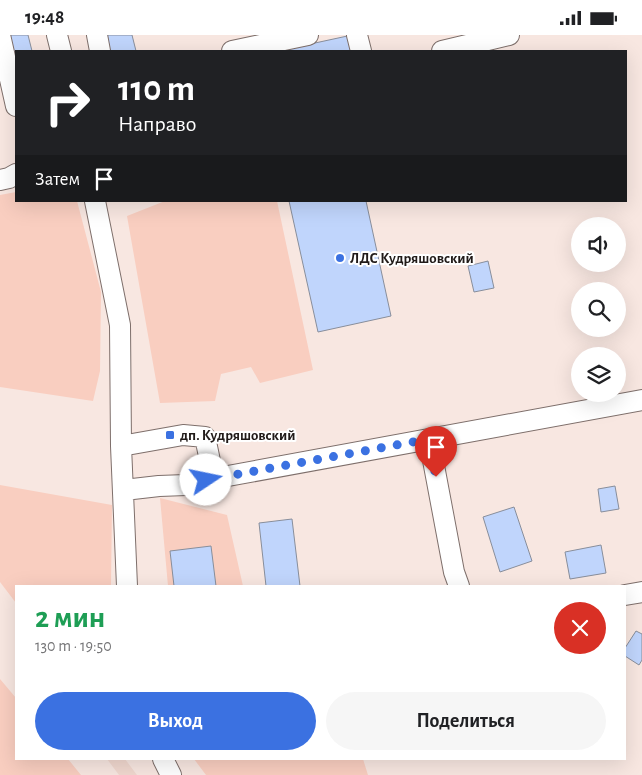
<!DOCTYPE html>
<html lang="ru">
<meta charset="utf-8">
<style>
:root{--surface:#fff;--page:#f6f6f6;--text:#202124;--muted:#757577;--accent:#3b71e1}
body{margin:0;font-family:"Alegreya Sans",sans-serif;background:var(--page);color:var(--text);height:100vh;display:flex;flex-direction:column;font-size:19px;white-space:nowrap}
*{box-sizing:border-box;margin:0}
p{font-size:16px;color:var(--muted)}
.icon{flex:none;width:28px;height:28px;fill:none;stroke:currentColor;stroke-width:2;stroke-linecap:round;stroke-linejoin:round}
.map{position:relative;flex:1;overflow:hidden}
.drawer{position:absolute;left:15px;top:550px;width:611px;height:175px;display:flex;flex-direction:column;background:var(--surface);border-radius:0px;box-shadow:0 5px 20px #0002}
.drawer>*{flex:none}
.banner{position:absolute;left:15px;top:15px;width:612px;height:152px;border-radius:0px;box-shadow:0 5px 20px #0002;background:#202124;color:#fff;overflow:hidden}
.tools{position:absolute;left:571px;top:182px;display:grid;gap:10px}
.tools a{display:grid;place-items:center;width:55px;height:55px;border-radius:50%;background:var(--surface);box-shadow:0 5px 20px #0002;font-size:25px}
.pin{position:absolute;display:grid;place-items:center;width:42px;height:42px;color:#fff;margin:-51px -21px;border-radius:50% 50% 50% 0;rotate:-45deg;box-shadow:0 0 5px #0007}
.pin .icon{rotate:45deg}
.me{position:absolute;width:55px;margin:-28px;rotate:79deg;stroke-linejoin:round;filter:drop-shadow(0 0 4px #0008)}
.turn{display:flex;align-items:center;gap:18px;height:105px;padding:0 20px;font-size:22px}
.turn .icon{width:65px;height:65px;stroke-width:2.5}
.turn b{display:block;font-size:35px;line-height:42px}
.then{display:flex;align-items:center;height:48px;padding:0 20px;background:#0003;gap:10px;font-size:19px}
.round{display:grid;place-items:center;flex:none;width:52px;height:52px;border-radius:26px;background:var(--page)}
.head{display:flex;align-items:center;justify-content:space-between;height:85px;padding:0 20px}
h1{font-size:30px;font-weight:600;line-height:38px;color:#1e9e55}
.button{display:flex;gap:10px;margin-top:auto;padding:10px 20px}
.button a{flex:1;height:58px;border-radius:30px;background:var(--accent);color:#fff;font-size:20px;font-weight:600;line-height:58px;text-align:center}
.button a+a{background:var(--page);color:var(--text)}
.status{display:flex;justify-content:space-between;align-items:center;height:35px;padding:0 25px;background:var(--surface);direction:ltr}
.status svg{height:14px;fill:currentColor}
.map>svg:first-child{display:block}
.built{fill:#f1d8cf}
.green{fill:#f9cec0}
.building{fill:#c0d5fc;stroke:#888e9b}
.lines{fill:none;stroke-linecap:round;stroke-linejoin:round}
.minor-casing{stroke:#7e6f6b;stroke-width:22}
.minor{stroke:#fff;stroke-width:20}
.route{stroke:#3b71e1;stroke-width:9;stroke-dasharray:0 16.2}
.poi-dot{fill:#3b71e1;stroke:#fff;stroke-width:2}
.labels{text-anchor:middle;stroke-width:4;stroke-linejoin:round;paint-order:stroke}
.poi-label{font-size:15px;font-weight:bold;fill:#211b19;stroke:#fff;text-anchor:start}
</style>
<div class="status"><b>19:48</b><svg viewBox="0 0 49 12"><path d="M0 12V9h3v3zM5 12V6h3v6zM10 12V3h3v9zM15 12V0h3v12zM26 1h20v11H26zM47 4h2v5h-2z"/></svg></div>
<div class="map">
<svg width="642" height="740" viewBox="0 0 642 740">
<rect width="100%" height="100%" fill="#f8e7e1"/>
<path class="built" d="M107 724H125L137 740H119Z"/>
<path class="green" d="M16 157V166H77L101 257 100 336 93 366 0 352V160Z
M165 166H277L313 335 260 348 251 332 221 339 215 366 160 368 127 181Z
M0 450 112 470 111 551H16V568L0 547Z
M160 463 227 480 243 551H168Z
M0 644 16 663V724H68L81 740H0Z
M194 724H363L368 740H206Z"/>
<path class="building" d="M4 0H28L32 16H16V51Z
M107 0H132L136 16H110Z
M352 0 355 16H278Z
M289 166H366L391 281 318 297Z
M488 226 494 253 474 257 468 231Z
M615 451 619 474 601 477 598 454Z
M514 472 532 526 500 537 483 482Z
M292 484 300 551H266L259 488Z
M601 510 606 538 570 544 565 517Z
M211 511 216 551H174L170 516Z
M636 596 642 599V625L639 630 625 621V613Z"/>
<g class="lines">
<g class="minor-casing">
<path id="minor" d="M0 0 16 71
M57 0 61 16
M97 0 100 16
M357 0 361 16
M232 16 308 0
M442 16 509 0
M0 145 9 143 16 139
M95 166 120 290 121 411 127 551
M429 404 454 537 459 551
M121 411 183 400 205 402 210 426 206 445 186 450 159 451 124 455
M206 445 642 365
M625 560 642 557
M163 724 171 740"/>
</g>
<use href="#minor" class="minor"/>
</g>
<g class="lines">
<path class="route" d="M206 445 429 404 436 442"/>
</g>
<g class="poi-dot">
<circle cx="340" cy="223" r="5"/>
<rect x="165" y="395" width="10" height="10" rx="2.5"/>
</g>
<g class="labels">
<g class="poi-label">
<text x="350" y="228">ЛДС Кудряшовский</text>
<text x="180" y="405">дп. Кудряшовский</text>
</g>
</g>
</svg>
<div class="tools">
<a><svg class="icon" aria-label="sound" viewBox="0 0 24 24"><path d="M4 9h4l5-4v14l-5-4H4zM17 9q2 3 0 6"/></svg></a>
<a><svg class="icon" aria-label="search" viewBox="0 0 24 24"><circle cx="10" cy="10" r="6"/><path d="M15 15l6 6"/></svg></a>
<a><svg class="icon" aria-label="layers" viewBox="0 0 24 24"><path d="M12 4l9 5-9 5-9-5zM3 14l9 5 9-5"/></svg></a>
</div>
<div class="pin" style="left:436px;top:442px;background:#d93025"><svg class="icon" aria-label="arrive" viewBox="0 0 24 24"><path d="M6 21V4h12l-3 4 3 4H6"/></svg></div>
<svg class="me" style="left:206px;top:445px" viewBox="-20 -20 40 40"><circle r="19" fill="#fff"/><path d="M0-13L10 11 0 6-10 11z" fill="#3b71e1"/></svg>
<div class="banner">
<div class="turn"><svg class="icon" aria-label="right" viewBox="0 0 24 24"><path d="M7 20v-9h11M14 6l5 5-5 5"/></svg><div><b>110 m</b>Направо</div></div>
<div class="then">Затем<svg class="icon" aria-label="arrive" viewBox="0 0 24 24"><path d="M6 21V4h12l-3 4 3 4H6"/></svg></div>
</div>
<section class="drawer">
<div class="head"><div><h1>2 мин</h1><p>130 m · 19:50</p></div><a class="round" style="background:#d93025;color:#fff"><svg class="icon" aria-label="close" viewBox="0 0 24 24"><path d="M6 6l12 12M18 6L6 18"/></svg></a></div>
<div class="button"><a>Выход</a><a>Поделиться</a></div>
</section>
</div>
